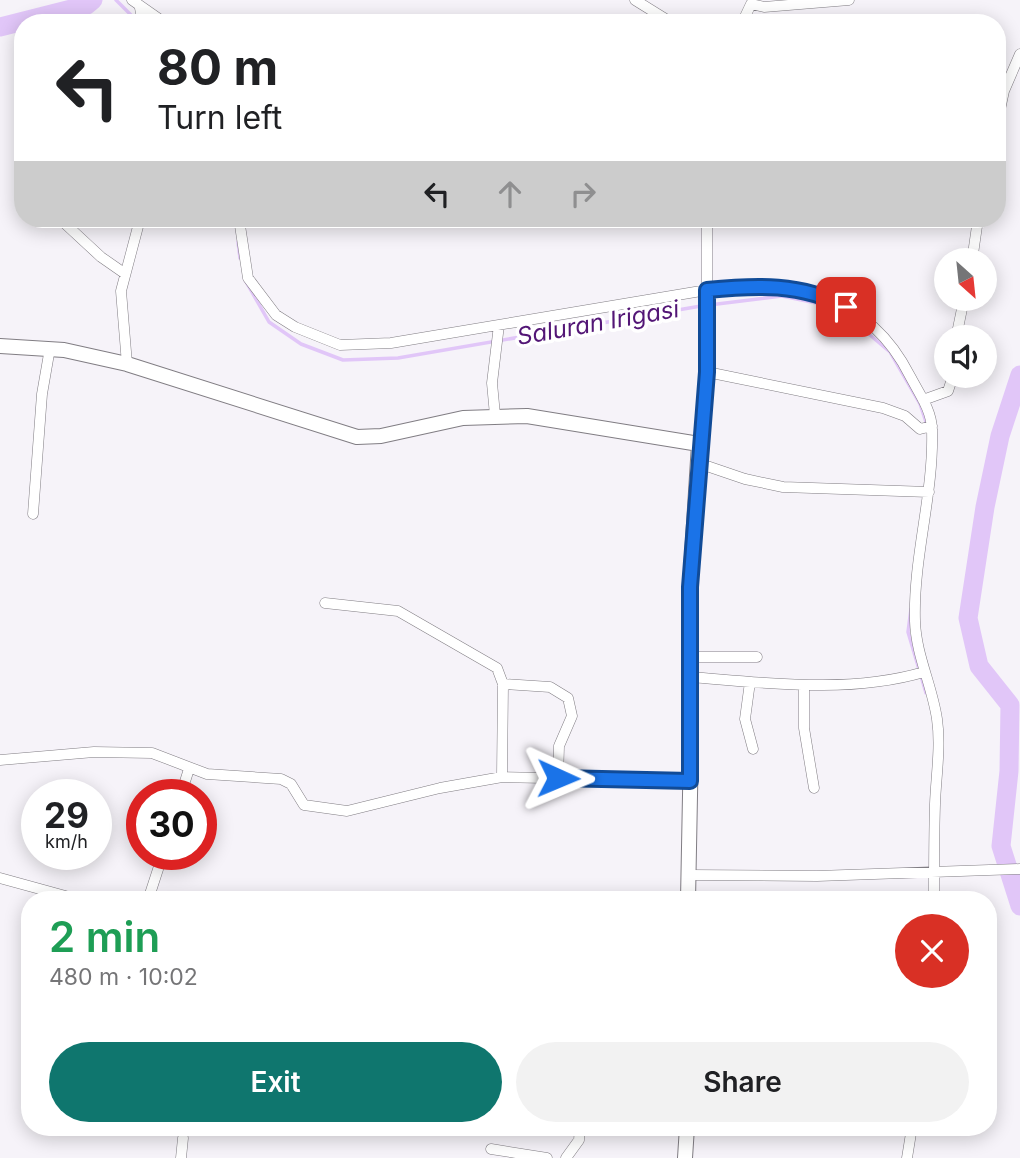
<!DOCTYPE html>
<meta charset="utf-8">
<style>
:root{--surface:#fff;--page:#f2f2f2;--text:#202124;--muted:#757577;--accent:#0f766e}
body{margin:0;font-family:Inter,sans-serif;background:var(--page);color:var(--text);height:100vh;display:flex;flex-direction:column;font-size:26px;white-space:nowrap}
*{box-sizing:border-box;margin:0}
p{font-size:23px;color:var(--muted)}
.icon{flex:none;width:38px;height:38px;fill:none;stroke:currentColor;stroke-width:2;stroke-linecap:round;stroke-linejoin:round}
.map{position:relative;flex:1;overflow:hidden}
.sheet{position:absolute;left:21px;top:891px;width:976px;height:245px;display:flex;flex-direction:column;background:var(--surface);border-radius:28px;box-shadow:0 4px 18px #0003}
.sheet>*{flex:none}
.banner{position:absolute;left:14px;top:14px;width:992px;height:214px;border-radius:28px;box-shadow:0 4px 18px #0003;background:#fff;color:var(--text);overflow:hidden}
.needle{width:46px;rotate:153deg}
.tools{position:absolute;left:934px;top:248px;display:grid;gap:14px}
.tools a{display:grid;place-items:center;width:63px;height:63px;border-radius:50%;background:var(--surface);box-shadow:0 4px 18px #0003;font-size:35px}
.speed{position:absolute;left:21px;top:779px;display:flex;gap:14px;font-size:35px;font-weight:700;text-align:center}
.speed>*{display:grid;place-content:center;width:91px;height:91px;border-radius:50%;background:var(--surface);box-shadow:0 4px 18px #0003;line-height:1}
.speed small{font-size:18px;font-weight:400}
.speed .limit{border:10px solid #d22;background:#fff;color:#111}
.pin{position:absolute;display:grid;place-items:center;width:60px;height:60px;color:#fff;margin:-30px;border-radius:14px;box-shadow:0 4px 10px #0006}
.me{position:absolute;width:77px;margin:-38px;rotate:91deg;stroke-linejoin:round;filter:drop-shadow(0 0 5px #0008)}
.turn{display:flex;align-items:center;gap:24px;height:147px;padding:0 28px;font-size:32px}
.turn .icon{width:91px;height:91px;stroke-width:2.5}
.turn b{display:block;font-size:49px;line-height:60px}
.lanes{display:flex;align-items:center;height:66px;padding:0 28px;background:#0003;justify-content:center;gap:35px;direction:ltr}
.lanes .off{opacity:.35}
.round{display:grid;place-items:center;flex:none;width:74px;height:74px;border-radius:37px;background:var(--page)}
.summary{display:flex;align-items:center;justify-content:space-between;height:119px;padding:0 28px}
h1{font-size:42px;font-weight:600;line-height:52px;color:#1e9e55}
.primary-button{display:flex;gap:14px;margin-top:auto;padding:14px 28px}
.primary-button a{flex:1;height:80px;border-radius:42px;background:var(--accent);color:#fff;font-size:28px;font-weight:600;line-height:80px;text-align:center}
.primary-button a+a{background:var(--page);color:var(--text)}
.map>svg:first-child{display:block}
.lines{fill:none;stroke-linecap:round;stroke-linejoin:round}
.stream{stroke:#e1c6f8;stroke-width:3.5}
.river{stroke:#e1c6f8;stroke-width:19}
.street-casing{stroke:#807d83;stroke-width:11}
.secondary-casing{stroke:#807d83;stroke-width:16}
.street{stroke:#fff;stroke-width:10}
.secondary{stroke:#fff;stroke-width:14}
.route-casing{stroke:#114b97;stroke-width:18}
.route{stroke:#1a73e8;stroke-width:12}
.labels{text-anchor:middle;stroke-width:7;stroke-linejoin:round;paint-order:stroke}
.water-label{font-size:24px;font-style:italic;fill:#531676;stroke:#fff}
</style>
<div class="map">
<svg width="1020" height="1158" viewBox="0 0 1020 1158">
<rect width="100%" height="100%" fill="#f6f3f9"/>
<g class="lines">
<path class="stream" d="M116 0 139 23
M238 242 240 258
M245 280 269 322 301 344 343 360 398 358 701 306 782 296 826 305 863 329 890 352 920 404 927 425
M911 609 908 632 926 693"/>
<path class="river" d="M0 27 87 5 93 0
M1020 375 1000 436 985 507 968 618 979 666 1010 705 1009 771 1001 846 1020 906"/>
<g class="street-casing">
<path id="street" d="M132 0 165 23
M635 0 672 23
M140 8 143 23
M742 23 751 4 764 7 849 0
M998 119 1004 91 1020 54
M60 219 101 257 124 273
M239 219 248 278 276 315 295 327 340 345 391 343 707 290C793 282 867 291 910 376 919 393 932 411 932 430 934 494 913 557 915 621 916 655 932 685 937 719 941 747 936 776 935 804 934 836 934 868 934 900
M972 261 978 219
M956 338 964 299
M127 364 121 291 140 219
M707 372 883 408 905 416 920 429 932 426
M923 400 948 391 953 376
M495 415 492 383 499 325
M699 444 707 372V219
M698 463 745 479 783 487 929 492
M33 514 42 394 50 348
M325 603 398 611 497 668 503 684 502 777
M690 657H757
M691 677C768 683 849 694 924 672
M750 682 745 719 753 749
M503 684 550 687 568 698 572 716 559 746 558 778
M804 685V728L814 788
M0 760 94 752 152 753 207 774 281 779 291 784 304 805 347 811 440 788 502 777 690 781
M181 794 189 769
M689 875 817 876 1020 869
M0 878 80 900
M148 900 163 854
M491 1149 547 1158
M181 1158 183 1138
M566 1158 579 1140 580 1127
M907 1158 912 1127"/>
</g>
<g class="secondary-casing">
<path id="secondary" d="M0 346 64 350 127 364 357 437 381 436 463 418 527 416 699 444 690 587 691 743 688 900
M685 1158 687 1127"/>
</g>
<use href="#street" class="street"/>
<use href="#secondary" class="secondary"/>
</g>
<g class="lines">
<g class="route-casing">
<path id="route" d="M558 778 690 781V587L707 372V290C756 285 801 283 846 307"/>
</g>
<use href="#route" class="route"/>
</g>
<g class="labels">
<g class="water-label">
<text transform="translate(598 323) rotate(-10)" y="8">Saluran Irigasi</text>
</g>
</g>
</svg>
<div class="tools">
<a><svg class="needle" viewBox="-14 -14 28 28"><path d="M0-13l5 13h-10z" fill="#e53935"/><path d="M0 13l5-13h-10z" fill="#757577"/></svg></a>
<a><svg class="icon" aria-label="sound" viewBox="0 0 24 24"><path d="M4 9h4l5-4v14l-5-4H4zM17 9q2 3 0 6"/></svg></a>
</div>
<div class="speed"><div>29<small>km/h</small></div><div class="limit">30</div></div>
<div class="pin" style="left:846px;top:307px;background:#d93025"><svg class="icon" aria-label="arrive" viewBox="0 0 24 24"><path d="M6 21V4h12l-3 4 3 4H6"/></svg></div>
<svg class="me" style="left:558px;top:778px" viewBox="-20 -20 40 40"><path d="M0-17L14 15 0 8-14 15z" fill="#1a73e8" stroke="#fff" stroke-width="4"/></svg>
<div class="banner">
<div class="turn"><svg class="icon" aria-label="left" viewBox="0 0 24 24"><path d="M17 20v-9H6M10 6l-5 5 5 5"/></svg><div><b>80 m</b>Turn left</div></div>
<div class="lanes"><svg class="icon" aria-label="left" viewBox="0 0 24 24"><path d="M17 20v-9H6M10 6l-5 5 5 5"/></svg><svg class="icon off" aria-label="ahead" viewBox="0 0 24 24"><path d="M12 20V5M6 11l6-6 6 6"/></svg><svg class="icon off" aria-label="right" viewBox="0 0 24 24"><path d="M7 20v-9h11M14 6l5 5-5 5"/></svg></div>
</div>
<section class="sheet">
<div class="summary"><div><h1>2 min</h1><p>480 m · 10:02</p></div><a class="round" style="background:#d93025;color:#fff"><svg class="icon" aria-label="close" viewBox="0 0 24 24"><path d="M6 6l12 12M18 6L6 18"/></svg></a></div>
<div class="primary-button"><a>Exit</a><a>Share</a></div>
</section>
</div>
